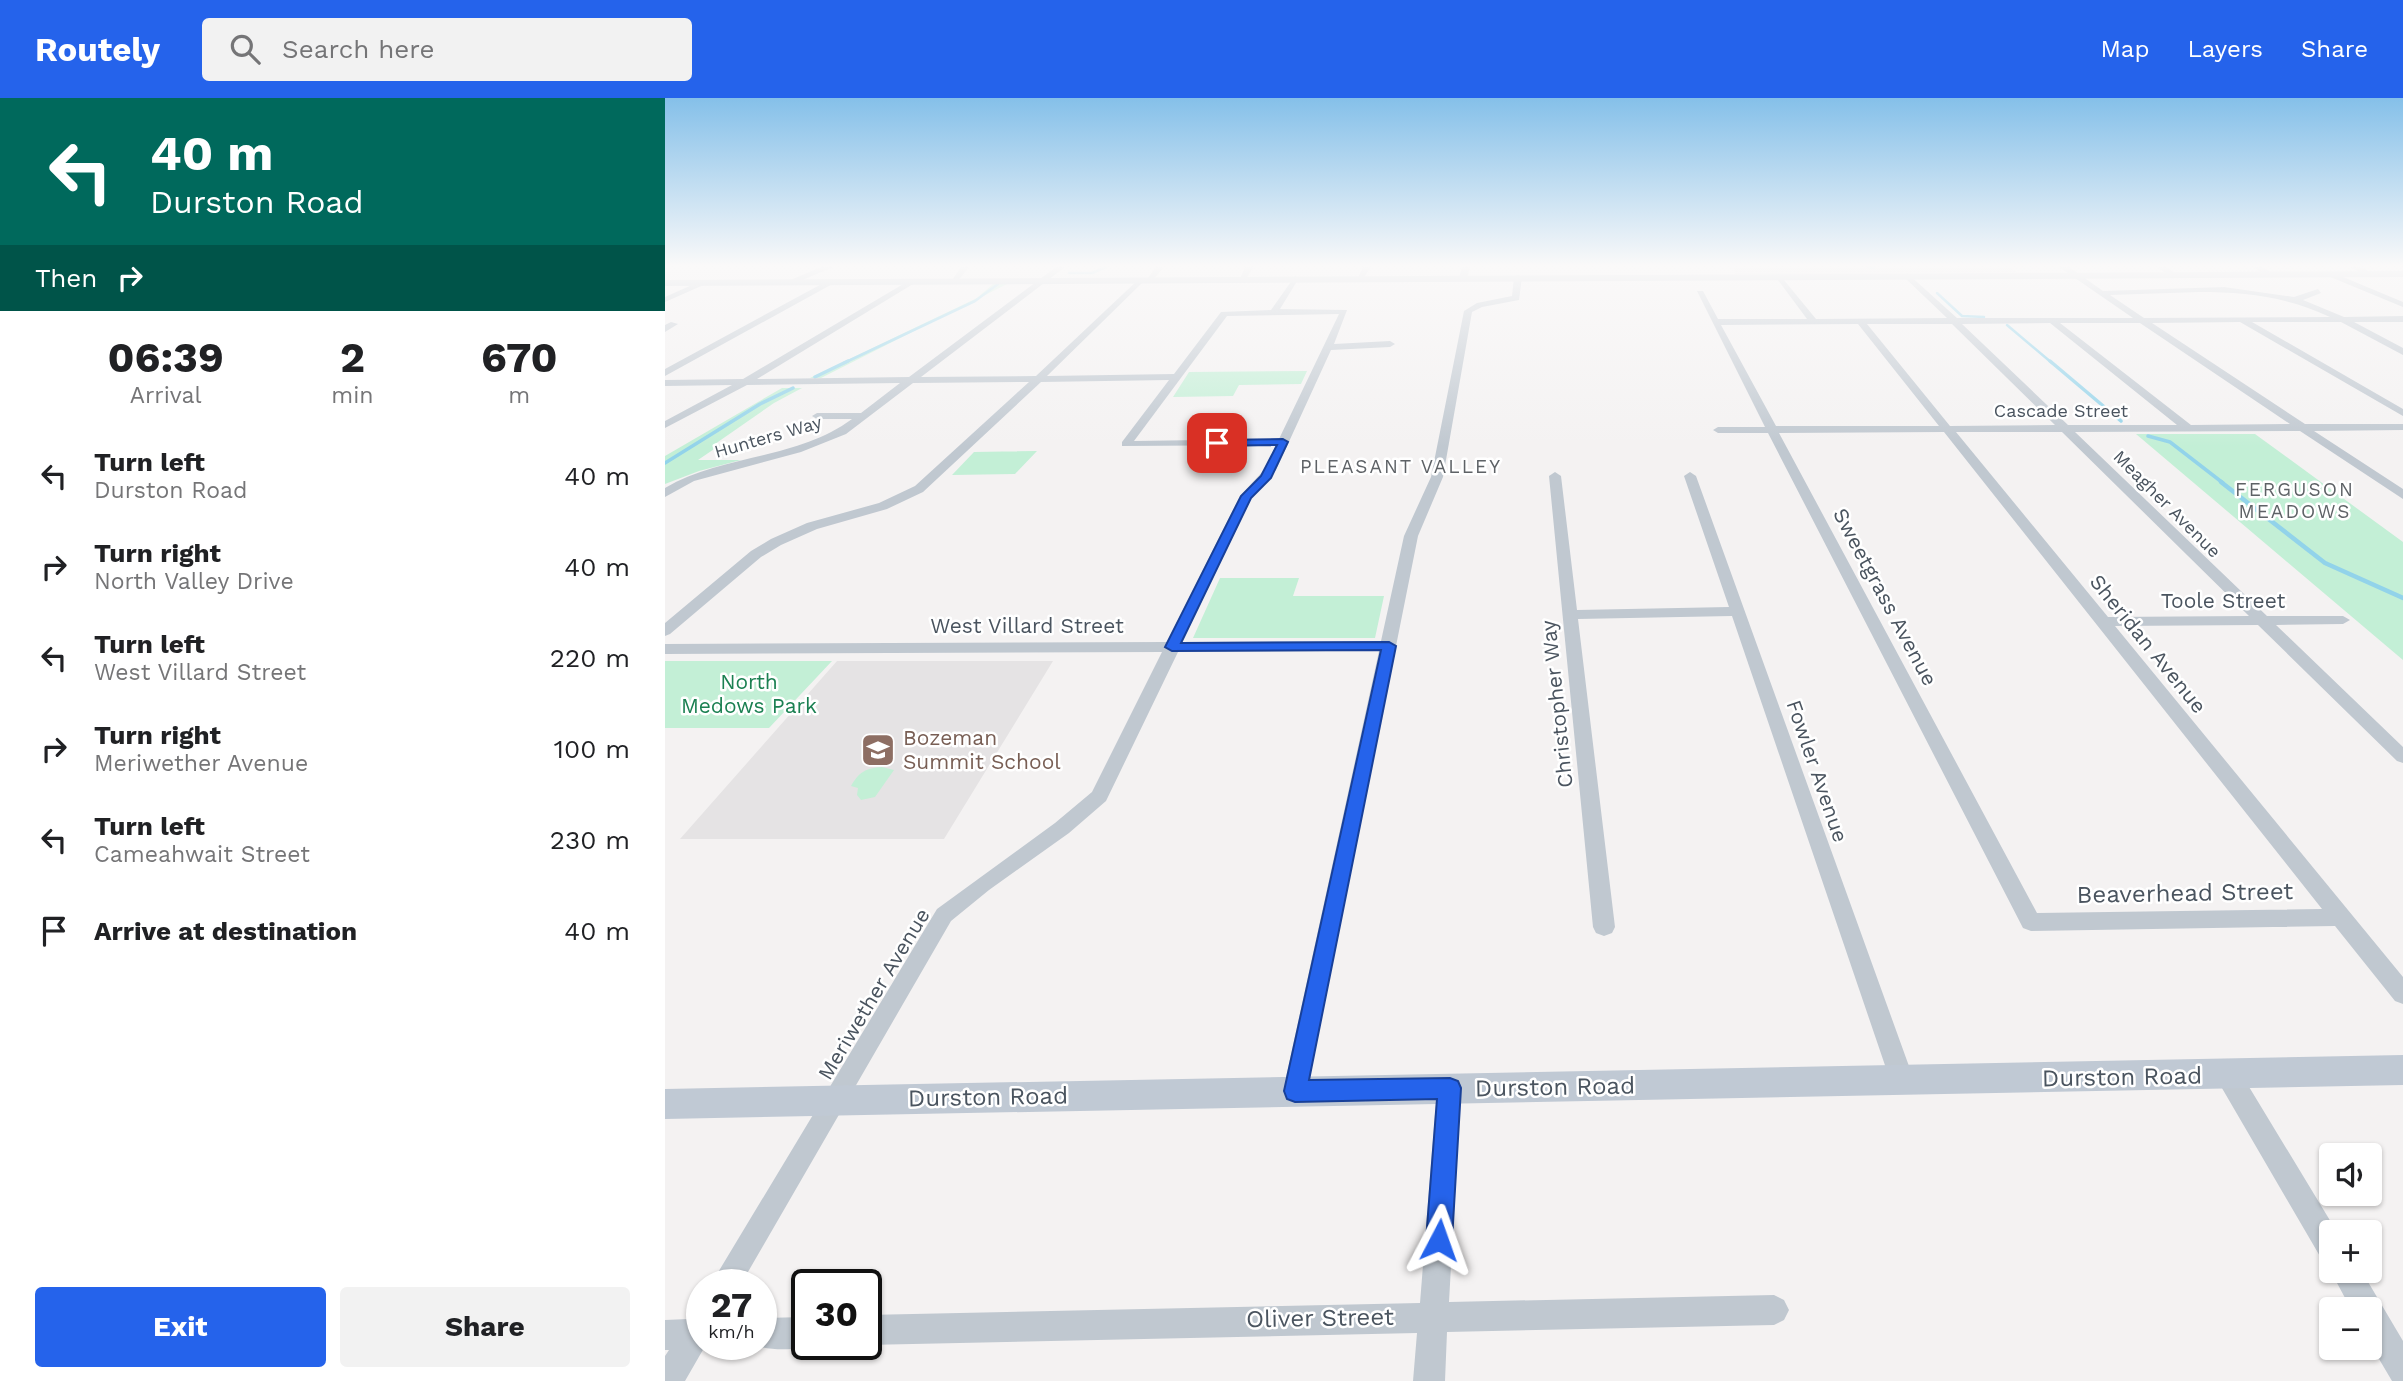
<!DOCTYPE html>
<meta charset="utf-8">
<style>
:root{--surface:#fff;--page:#f2f2f2;--text:#202124;--muted:#757577;--accent:#2563eb}
body{margin:0;font-family:"Work Sans",sans-serif;background:var(--page);color:var(--text);height:100vh;display:flex;flex-direction:column;font-size:26px;white-space:nowrap}
*{box-sizing:border-box;margin:0}
p{font-size:23px;color:var(--muted)}
.icon{flex:none;width:38px;height:38px;fill:none;stroke:currentColor;stroke-width:2;stroke-linecap:round;stroke-linejoin:round}
.map{position:relative;flex:1;overflow:hidden}
.panel{display:flex;flex-direction:column;background:var(--surface);width:665px}
.panel>*{flex:none}
.hud{background:#00695c;color:#fff;overflow:hidden}
.fabs{position:absolute;left:1654px;top:1045px;display:grid;gap:14px}
.fabs a{display:grid;place-items:center;width:63px;height:63px;border-radius:7px;background:var(--surface);box-shadow:0 2px 5px #0004;font-size:35px}
.speed{position:absolute;left:21px;top:1171px;display:flex;gap:14px;font-size:35px;font-weight:700;text-align:center}
.speed>*{display:grid;place-content:center;width:91px;height:91px;border-radius:50%;background:var(--surface);box-shadow:0 2px 5px #0004;line-height:1}
.speed small{font-size:18px;font-weight:400}
.speed .limit{border:4px solid #111;border-radius:10px;background:#fff;color:#111}
.pin{position:absolute;display:grid;place-items:center;width:60px;height:60px;color:#fff;margin:-30px;border-radius:14px;box-shadow:0 4px 10px #0006}
.me{position:absolute;width:77px;margin:-38px;rotate:4deg;stroke-linejoin:round;filter:drop-shadow(0 0 5px #0008)}
.turn{display:flex;align-items:center;gap:24px;height:147px;padding:0 35px;font-size:32px}
.turn .icon{width:91px;height:91px;stroke-width:2.5}
.turn b{display:block;font-size:49px;line-height:60px}
.then{display:flex;align-items:center;height:66px;padding:0 35px;background:#0003;gap:14px;font-size:26px}
.eta{display:flex;justify-content:space-evenly;align-items:center;height:119px;text-align:center}
.eta b{font-size:42px;font-weight:700;line-height:49px}
.cta{display:flex;gap:14px;margin-top:auto;padding:14px 35px}
.cta a{flex:1;height:80px;border-radius:7px;background:var(--accent);color:#fff;font-size:28px;font-weight:700;line-height:80px;text-align:center}
.cta a+a{background:var(--page);color:var(--text)}
ul{padding:0;list-style:none}
li{display:flex;align-items:center;gap:21px;height:91px;padding:0 35px}
li div{flex:1}
li b{display:block;font-size:26px}
li em{font-style:normal}
header{display:flex;align-items:center;gap:42px;box-sizing:border-box;height:98px;padding:0 35px;background:var(--accent);color:#fff}
header strong{font-size:33px}
nav{display:flex;gap:38px;margin-inline-start:auto;font-size:24px}
.search{width:490px;height:63px;background:var(--page);display:flex;align-items:center;gap:18px;box-sizing:border-box;padding:0 24px;border-radius:7px;color:var(--muted);font-size:26px}
main{display:flex;flex:1;min-height:0}
.map>svg:first-child{display:block}
.education{fill:#e5e3e4}
.green{fill:#c3efd6}
.lines{fill:none;stroke-linecap:round;stroke-linejoin:round}
.stream-far2{stroke:#92d3ea;stroke-width:2.5}
.stream-far1{stroke:#92d3ea;stroke-width:3.5}
.stream{stroke:#92d3ea;stroke-width:4.5}
.minor{fill:#c0c8d0;fill-rule:evenodd}
.tertiary{fill:#c0c8d0;fill-rule:evenodd}
.secondary{fill:#c0c9d4;fill-rule:evenodd}
.route{fill:#2563eb;stroke:#184099;stroke-width:2}
.labels{text-anchor:middle;stroke-width:5;stroke-linejoin:round;paint-order:stroke}
.far-street-label{font-size:18px;fill:#4a545f;stroke:#fff}
.far-neighbourhood-label{font-size:19px;letter-spacing:2px;fill:#5e6266;stroke:#fff}
.street-label{font-size:21px;fill:#4a545f;stroke:#fff}
.park-label{font-size:21px;fill:#1b8052;stroke:#fff}
.education-label{font-size:21px;fill:#785e54;stroke:#fff;text-anchor:start}
.near-street-label{font-size:24px;fill:#4a545f;stroke:#fff}
</style>
<header>
<strong>Routely</strong>
<div class="search"><svg class="icon" aria-label="search" viewBox="0 0 24 24"><circle cx="10" cy="10" r="6"/><path d="M15 15l6 6"/></svg>Search here</div>
<nav><a>Map</a><a>Layers</a><a>Share</a></nav>
</header>
<main>
<section class="panel">
<div class="hud">
<div class="turn"><svg class="icon" aria-label="left" viewBox="0 0 24 24"><path d="M17 20v-9H6M10 6l-5 5 5 5"/></svg><div><b>40 m</b>Durston Road</div></div>
<div class="then">Then<svg class="icon" aria-label="right" viewBox="0 0 24 24"><path d="M7 20v-9h11M14 6l5 5-5 5"/></svg></div>
</div>
<div class="eta">
<div><b>06:39</b><p>Arrival</p></div>
<div><b>2</b><p>min</p></div>
<div><b>670</b><p>m</p></div>
</div>
<ul>
<li><svg class="icon" aria-label="left" viewBox="0 0 24 24"><path d="M17 20v-9H6M10 6l-5 5 5 5"/></svg><div><b>Turn left</b><p>Durston Road</p></div><em>40 m</em></li>
<li><svg class="icon" aria-label="right" viewBox="0 0 24 24"><path d="M7 20v-9h11M14 6l5 5-5 5"/></svg><div><b>Turn right</b><p>North Valley Drive</p></div><em>40 m</em></li>
<li><svg class="icon" aria-label="left" viewBox="0 0 24 24"><path d="M17 20v-9H6M10 6l-5 5 5 5"/></svg><div><b>Turn left</b><p>West Villard Street</p></div><em>220 m</em></li>
<li><svg class="icon" aria-label="right" viewBox="0 0 24 24"><path d="M7 20v-9h11M14 6l5 5-5 5"/></svg><div><b>Turn right</b><p>Meriwether Avenue</p></div><em>100 m</em></li>
<li><svg class="icon" aria-label="left" viewBox="0 0 24 24"><path d="M17 20v-9H6M10 6l-5 5 5 5"/></svg><div><b>Turn left</b><p>Cameahwait Street</p></div><em>230 m</em></li>
<li><svg class="icon" aria-label="arrive" viewBox="0 0 24 24"><path d="M6 21V4h12l-3 4 3 4H6"/></svg><div><b>Arrive at destination</b></div><em>40 m</em></li>
</ul>
<div class="cta"><a>Exit</a><a>Share</a></div>
</section>
<div class="map">
<svg width="1738" height="1283" viewBox="0 0 1738 1283">
<rect width="100%" height="100%" fill="#f4f2f2"/>
<path class="education" d="M1067 169H1344L1353 175 1071 176Z
M172 563H388L279 741H15Z"/>
<path class="green" d="M328 186H342L156 280H145L312 200Z
M642 273 636 286 574 287 568 298 508 299 524 274Z
M117 290H137L109 305 50 346 55 347 33 362H76L34 373 0 386V358Z
M1471 336H1590L1738 444V562Z
M372 353 350 376 287 377 309 354Z
M555 480H634L628 498H719L710 540H528Z
M0 563H167L104 630H0Z
M217 669 229 672 210 699 196 702 192 697 193 690 186 688C194 674 201 670 217 669Z"/>
<g class="lines">
<path class="stream-far2" d="M1203 169 1209 170
M404 175H427L441 169
M1272 195 1297 218 1319 219
M1342 227 1387 265
M179 265 310 203 333 186"/>
<path class="stream-far1" d="M1385 263 1456 323
M150 279 183 263
M1483 338 1505 344 1558 385
M0 365 95 306 128 290"/>
<path class="stream" d="M1556 384 1660 465 1738 500"/>
<path class="minor" d="M156 169H168L128 186 121 184Z
M296 169H304L291 185H285Z
M391 169H400L256 279 371 278 475 180 478 184 382 278 509 276 556 214 606 212 630 178 634 180 615 211 682 212 669 246 725 243 730 246 725 249 666 252 611 372 587 399 517 544 716 543 739 438 766 379 799 213 812 205 847 198 849 179 853 177 857 179 854 202 817 209 807 214 778 379 753 438 642 993 639 1001 630 1005 621 1001 618 993 714 553 513 554 441 703 404 735 324 792 286 823 76 1186H46L272 811 390 725 427 694 497 554 0 556V546L502 544 575 398 600 371 611 347 457 348V344L504 282 376 284 258 394 222 411 152 431 116 447 96 459 5 536 0 538V525L86 453 106 441 142 425 214 405 250 388 364 284 248 285 181 336 136 354 29 383 0 399V390C57 356 132 362 187 321H152L147 318 152 315H196L235 285 82 287 0 330V323L67 287 0 288V282L78 281 245 182 248 186 92 281 244 279ZM674 216 614 341 469 343 562 218Z
M491 169H499L486 184H480Z
M580 169H588L580 183H574Z
M698 169H706L697 182 693 180Z
M797 169H805L802 180 798 182 794 180Z
M1394 169H1404L1438 193 1559 189 1629 199 1653 191 1656 195 1638 202 1679 219 1738 218V224H1689L1738 250V257L1676 224H1587L1738 311V318L1575 224 1487 225 1640 326H1738V332L1649 333 1738 391V401L1635 333 1410 334 1602 518H1678L1685 522 1678 526 1611 527 1738 649V665L1732 663 1593 527 1450 528 1738 879V906L1730 903 1670 828 1366 833 1358 830 1103 335H1053L1048 332 1053 329H1100L1032 193H1038L1053 221H1142L1110 178 1114 176 1151 221 1282 220 1239 179 1242 175 1292 220H1468ZM1534 194C1581 194 1623 199 1665 219L1479 220 1445 197ZM1385 225 1512 327H1403L1297 226ZM1395 225H1475L1625 326 1526 327ZM1193 226 1274 328H1111L1056 227ZM1202 226H1287L1390 327 1285 328ZM1279 334 1657 811 1372 815 1114 335ZM1291 334H1397L1584 518 1443 519Z
M1492 169H1502L1511 176 1504 178Z
M1588 169H1598L1608 176 1601 178Z
M1685 169H1696L1708 176 1701 178Z
M1666 174 1738 204V209L1663 178Z
M164 182 171 184 0 278V271Z
M36 183 43 185 0 204V199Z
M6 224 13 226 0 234V227Z
M890 374 896 378 912 512 1064 509 1019 378 1025 374 1031 378 1249 982 1246 990 1237 993 1228 990 1225 982 1067 518 913 521 950 829 947 835 939 838 931 835 928 829 884 378Z
M1563 966 1572 969 1672 1134H1666V1164L1656 1160 1554 985 1551 977 1554 969Z
M784 979 793 983 796 991 784 1204 1109 1197 1119 1202 1124 1212 1119 1222 1109 1227 782 1234 780 1283H748L752 1235 201 1247 199 1246H201V1217L755 1205 772 991 775 983Z
M1666 1169V1172H1696L1738 1243V1283H1727L1704 1244V1211H1686L1665 1172Z
M37 1211V1246L48 1247 39 1250 20 1283H0V1258L4 1252H0V1222L23 1221 26 1215Z
M142 1219V1246H149C133 1253 103 1253 86 1246H96V1220Z"/>
<path class="tertiary" d="M1738 173V179L0 188V182Z"/>
<path class="secondary" d="M1738 957V987L0 1021V991Z"/>
</g>
<linearGradient id="sky" x2="0" y2="1"><stop stop-color="#85c0e9"/><stop offset="0.48" stop-color="#faf9f9"/><stop offset="1" stop-color="#faf9f9" stop-opacity="0"/></linearGradient>
<rect width="1738" height="349" fill="url(#sky)"/>
<path class="route" d="M618 341 623 344 606 380 586 400 516 545 724 544 731 548 644 982 785 980 793 983 796 990 787 1142 783 1151 774 1155 765 1151 761 1142 772 1001 630 1004 622 1001 619 993 716 552 507 553 500 549 576 398 596 378 612 347 552 348 546 345 552 342Z"/>
<defs>
<g id="school-square" transform="scale(1.75)"><rect x="-9" y="-9" width="18" height="18" rx="4" fill="#8d6e63" stroke="#fff"/><path d="M0-5L7-2L0 1L-7-2ZM-4 1L0 2.5L4 1V4Q0 6-4 4Z" fill="#fff"/></g>
</defs>
<g fill-rule="evenodd">
<use href="#school-square" x="213" y="652"/>
</g>
<g class="labels">
<g class="far-street-label">
<text x="1396" y="319">Cascade Street</text>
<text transform="translate(103 339) rotate(-16)" y="6">Hunters Way</text>
<text transform="translate(1502 406) rotate(45)" y="6">Meagher Avenue</text>
</g>
<g class="far-neighbourhood-label">
<text x="736" y="375">PLEASANT VALLEY</text>
<text x="1630" y="398">FERGUSON<tspan x="1630" dy="22">MEADOWS</tspan></text>
</g>
<g class="street-label">
<text transform="translate(1220 499) rotate(62)" y="7">Sweetgrass Avenue</text>
<text x="1558" y="510">Toole Street</text>
<text x="362" y="535">West Villard Street</text>
<text transform="translate(1483 546) rotate(51)" y="7">Sheridan Avenue</text>
<text transform="translate(892 606) rotate(-96)" y="7">Christopher Way</text>
<text transform="translate(1152 673) rotate(71)" y="7">Fowler Avenue</text>
<text transform="translate(209 896) rotate(-59)" y="7">Meriwether Avenue</text>
</g>
<g class="park-label">
<text x="84" y="591">North<tspan x="84" dy="24">Medows Park</tspan></text>
</g>
<g class="education-label">
<text x="238" y="647">Bozeman<tspan x="238" dy="24">Summit School</tspan></text>
</g>
<g class="near-street-label">
<text transform="translate(1520 795) rotate(-1)" y="8">Beaverhead Street</text>
<text transform="translate(1457 979) rotate(-1)" y="8">Durston Road</text>
<text transform="translate(890 989) rotate(-1)" y="8">Durston Road</text>
<text transform="translate(323 999) rotate(-1)" y="8">Durston Road</text>
<text transform="translate(655 1220) rotate(-1)" y="8">Oliver Street</text>
</g>
</g>
</svg>
<div class="fabs">
<a><svg class="icon" aria-label="sound" viewBox="0 0 24 24"><path d="M4 9h4l5-4v14l-5-4H4zM17 9q2 3 0 6"/></svg></a>
<a>+</a>
<a>−</a>
</div>
<div class="speed"><div>27<small>km/h</small></div><div class="limit">30</div></div>
<div class="pin" style="left:552px;top:345px;background:#d93025"><svg class="icon" aria-label="arrive" viewBox="0 0 24 24"><path d="M6 21V4h12l-3 4 3 4H6"/></svg></div>
<svg class="me" style="left:774px;top:1142px" viewBox="-20 -20 40 40"><path d="M0-17L14 15 0 8-14 15z" fill="#2563eb" stroke="#fff" stroke-width="4"/></svg>
</div>
</main>
